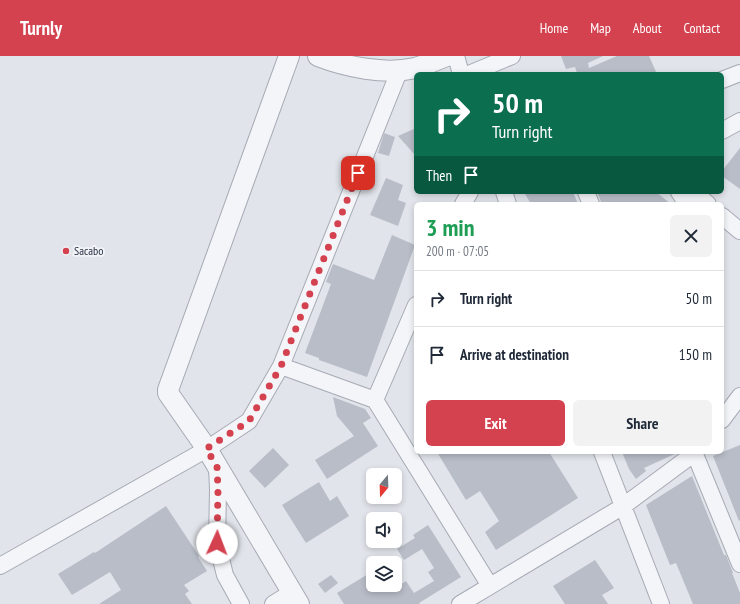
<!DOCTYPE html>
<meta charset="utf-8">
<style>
:root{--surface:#fff;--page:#f2f2f3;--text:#1f2937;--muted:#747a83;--line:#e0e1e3;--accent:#d4414f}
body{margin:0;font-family:"PT Sans Narrow",sans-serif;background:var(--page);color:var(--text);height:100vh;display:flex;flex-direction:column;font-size:15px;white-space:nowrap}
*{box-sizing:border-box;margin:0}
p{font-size:13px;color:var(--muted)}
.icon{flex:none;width:22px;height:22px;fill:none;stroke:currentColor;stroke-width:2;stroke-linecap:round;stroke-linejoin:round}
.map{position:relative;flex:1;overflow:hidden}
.side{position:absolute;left:414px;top:146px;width:310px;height:252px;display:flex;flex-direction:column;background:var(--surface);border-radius:6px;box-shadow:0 2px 6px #0003}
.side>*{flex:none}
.top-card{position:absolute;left:414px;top:16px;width:310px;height:122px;border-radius:6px;box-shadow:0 2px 6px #0003;background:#0b6e4f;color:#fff;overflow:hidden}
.needle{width:26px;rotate:199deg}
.controls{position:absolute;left:366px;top:412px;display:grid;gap:8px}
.controls a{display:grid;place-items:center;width:36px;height:36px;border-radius:6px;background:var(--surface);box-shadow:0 2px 6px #0003;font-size:20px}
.pin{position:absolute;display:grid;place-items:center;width:34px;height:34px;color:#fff;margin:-17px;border-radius:8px;box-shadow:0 2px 6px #0006}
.me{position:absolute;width:44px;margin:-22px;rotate:2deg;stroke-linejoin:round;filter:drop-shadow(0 0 3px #0008)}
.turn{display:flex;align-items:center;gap:14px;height:84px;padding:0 12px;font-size:18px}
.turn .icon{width:52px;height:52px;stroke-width:2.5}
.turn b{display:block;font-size:28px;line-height:34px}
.then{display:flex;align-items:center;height:38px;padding:0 12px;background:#0003;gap:8px;font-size:15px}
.round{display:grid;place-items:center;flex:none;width:42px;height:42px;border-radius:6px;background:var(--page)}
.head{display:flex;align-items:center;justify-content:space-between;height:68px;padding:0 12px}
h1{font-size:24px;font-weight:800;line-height:30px;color:#1e9e55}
.action{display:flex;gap:8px;margin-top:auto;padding:8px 12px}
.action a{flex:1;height:46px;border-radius:6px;background:var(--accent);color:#fff;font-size:16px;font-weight:800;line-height:46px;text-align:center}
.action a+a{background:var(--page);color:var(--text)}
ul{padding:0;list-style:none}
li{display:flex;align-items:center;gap:12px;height:56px;padding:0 12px;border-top:1px solid var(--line)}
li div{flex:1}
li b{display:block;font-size:15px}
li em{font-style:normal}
header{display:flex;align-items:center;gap:24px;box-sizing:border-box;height:56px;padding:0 20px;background:var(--accent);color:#fff}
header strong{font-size:19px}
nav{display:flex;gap:22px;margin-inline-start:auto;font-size:14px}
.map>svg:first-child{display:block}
.building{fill:#b8bdc8}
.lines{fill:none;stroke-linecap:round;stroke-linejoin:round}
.minor-casing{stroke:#a6aab5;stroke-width:18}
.tertiary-casing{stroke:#a6aab5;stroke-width:22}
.minor{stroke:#f4f5f8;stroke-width:16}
.tertiary{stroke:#f4f5f8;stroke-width:20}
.route{stroke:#d4414f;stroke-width:7;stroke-dasharray:0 12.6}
.poi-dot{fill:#d4414f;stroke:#f1f3f7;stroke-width:1.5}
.labels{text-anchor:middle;stroke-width:4;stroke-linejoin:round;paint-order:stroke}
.poi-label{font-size:12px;fill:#283043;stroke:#f1f3f7;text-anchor:start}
</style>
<header>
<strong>Turnly</strong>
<nav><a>Home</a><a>Map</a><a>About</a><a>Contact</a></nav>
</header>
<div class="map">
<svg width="740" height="548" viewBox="0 0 740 548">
<rect width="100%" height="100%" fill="#e1e4ea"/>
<path class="building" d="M561 0H603L588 7 589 12 617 0H649L657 18H574L577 17 575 11 566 13Z
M416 72V100L398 80Z
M384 77 395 81 389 100 378 97Z
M740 92V133L722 120V115Z
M386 122 403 129 398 144 406 147 398 170 370 159Z
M524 136H573L578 148H531Z
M597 136H656L671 148H602Z
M392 179 415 189 367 321 319 304V302L305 297 331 228 326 226 333 208 374 224Z
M333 341 365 353 371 362 363 367 378 390 327 423 315 404 354 380 337 360Z
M740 389V464L739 465 713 400Z
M273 392 289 409 265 432 249 415Z
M437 396H549L578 442 496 494 485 476 499 465 480 435 466 444Z
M622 396H679L644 412 646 415 636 423 629 413Z
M692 420 724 499H726L733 517H732L740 537V548H693L676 507 670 509 646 449Z
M319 426 330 445 337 440 349 460 306 487 282 449Z
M166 450 199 500 198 501 207 515 184 529 189 535 185 538 192 548H99L121 534 110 516 72 539 58 518 94 496 95 497Z
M428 469 461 521 419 547 420 548H344L337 537 373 515V529H400L406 525 414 537 434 525 428 516 434 512 422 493 404 504 397 493 415 482 413 479Z
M595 504 614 532 602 539 608 548H565L553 530Z
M331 519 338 527 325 537 318 528Z"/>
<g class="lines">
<g class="minor-casing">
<path id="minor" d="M456 0 461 18
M469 18 512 0
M722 24 740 17
M722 75 740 65
M504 136 508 148
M586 136 591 148
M679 136 687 148
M694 136 708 148
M463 148 470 136
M722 160 740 175
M281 310 375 344 490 530
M375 344 416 249
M722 364 740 340
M602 396 661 548
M694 396 740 508
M217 411 218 434 217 487 225 519 241 548
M0 510 207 393 249 365 281 310 400 13
M273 548 292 536
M460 548 622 451 696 396"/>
</g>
<g class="tertiary-casing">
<path id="tertiary" d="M289 0 168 334V337L207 393 299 548
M318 0C346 11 385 19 415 12 426 9 436 4 447 0"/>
</g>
<use href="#minor" class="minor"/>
<use href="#tertiary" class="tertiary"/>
</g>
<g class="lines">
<path class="route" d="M217 487 218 434 217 410 206 393 249 365 281 310 358 117"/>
</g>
<circle class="poi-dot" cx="66" cy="195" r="4"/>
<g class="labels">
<g class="poi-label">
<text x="74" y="199">Sacabo</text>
</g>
</g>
</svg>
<div class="controls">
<a><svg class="needle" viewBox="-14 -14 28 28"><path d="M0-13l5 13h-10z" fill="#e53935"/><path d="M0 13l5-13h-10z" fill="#747a83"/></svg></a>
<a><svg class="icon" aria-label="sound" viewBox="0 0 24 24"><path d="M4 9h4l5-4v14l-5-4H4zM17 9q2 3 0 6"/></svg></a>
<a><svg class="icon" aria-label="layers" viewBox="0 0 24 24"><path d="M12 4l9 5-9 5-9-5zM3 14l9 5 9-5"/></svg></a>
</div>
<div class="pin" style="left:358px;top:117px;background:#d93025"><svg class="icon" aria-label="arrive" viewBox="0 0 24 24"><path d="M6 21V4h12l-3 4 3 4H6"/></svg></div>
<svg class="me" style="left:217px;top:487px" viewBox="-20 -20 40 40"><circle r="19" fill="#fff"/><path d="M0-13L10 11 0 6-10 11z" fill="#d4414f"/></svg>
<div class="top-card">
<div class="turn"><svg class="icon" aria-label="right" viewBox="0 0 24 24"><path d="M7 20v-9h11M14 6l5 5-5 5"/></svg><div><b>50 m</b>Turn right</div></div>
<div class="then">Then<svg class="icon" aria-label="arrive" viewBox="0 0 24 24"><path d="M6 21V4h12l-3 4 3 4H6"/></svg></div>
</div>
<section class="side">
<div class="head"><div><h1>3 min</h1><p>200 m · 07:05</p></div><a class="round"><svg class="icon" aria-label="close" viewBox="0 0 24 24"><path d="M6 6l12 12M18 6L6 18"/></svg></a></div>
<ul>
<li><svg class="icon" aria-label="right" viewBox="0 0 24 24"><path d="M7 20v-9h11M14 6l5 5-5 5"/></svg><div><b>Turn right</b></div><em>50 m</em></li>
<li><svg class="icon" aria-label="arrive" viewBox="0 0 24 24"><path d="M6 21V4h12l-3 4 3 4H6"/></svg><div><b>Arrive at destination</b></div><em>150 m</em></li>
</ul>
<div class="action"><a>Exit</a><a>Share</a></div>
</section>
</div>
